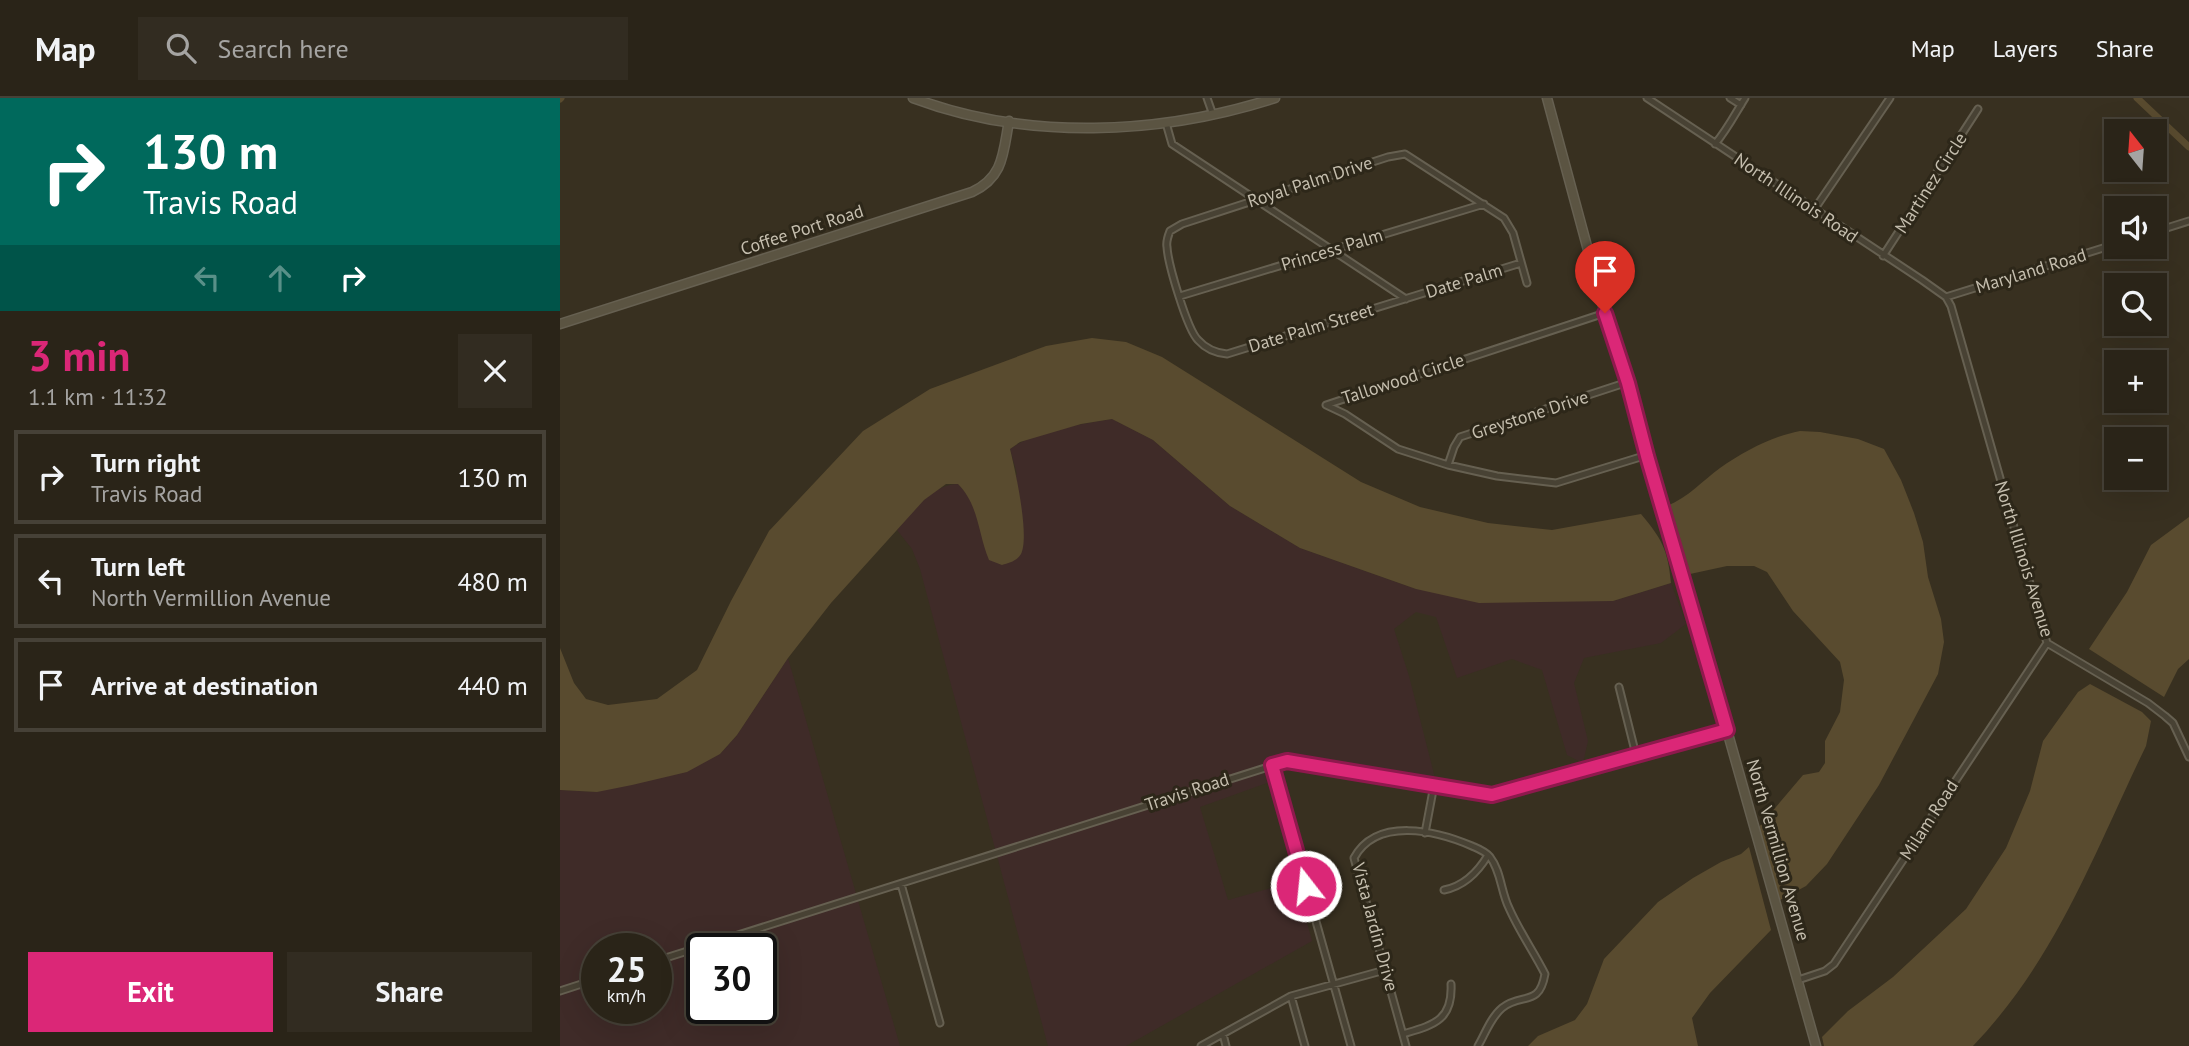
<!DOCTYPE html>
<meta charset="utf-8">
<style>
:root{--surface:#2a2418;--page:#322c21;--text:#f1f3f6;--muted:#a5a4a2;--line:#464137;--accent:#db2777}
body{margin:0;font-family:"PT Sans",sans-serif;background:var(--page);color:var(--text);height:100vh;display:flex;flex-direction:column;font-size:26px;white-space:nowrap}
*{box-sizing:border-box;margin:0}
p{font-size:23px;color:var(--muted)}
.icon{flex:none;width:38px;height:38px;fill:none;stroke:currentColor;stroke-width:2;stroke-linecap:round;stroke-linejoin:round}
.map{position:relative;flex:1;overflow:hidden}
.drawer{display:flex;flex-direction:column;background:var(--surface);width:560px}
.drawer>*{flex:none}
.guide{background:#00695c;color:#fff;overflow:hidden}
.needle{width:46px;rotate:343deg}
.tools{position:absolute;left:1544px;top:21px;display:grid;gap:14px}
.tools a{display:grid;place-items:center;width:63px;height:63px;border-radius:0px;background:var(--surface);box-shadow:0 7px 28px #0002,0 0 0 2px var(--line);font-size:35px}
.speed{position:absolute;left:21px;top:835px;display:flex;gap:14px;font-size:35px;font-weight:700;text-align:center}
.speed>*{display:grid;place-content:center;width:91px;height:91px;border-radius:50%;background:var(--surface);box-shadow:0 7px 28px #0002,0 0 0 2px var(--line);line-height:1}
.speed small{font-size:18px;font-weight:400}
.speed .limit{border:4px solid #111;border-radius:10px;background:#fff;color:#111}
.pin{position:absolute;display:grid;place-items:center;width:60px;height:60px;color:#fff;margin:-72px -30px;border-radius:50% 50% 50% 0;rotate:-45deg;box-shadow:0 0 7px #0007}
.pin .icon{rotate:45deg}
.me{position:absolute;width:77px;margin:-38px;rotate:344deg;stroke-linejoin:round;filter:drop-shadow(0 0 5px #0008)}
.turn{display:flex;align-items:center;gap:24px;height:147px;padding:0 28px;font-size:32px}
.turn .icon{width:91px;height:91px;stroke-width:2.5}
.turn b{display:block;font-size:49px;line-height:60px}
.lanes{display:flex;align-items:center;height:66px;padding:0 28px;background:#0003;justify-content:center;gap:35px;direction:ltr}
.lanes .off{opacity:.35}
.round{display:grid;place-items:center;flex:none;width:74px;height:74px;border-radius:0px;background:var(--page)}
.head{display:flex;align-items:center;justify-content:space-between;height:119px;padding:0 28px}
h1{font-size:42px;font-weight:800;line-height:52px;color:var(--accent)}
.button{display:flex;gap:14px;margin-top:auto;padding:14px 28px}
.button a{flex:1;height:80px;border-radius:0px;background:var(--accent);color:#fff;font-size:28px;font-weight:800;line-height:80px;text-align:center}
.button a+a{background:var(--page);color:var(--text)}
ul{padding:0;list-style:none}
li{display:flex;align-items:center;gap:21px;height:94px;margin:0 14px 10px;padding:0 14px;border:4px solid var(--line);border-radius:0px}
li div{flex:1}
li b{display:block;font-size:26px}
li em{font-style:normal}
header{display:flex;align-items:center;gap:42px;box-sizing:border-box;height:98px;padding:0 35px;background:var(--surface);border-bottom:2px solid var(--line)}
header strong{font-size:33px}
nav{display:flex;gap:38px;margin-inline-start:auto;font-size:24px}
.search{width:490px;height:63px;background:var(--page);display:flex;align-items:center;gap:18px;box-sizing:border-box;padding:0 24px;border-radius:0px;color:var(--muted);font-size:26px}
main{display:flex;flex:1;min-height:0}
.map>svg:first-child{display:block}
.green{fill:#3f2b28;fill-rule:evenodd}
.water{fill:#594b2f}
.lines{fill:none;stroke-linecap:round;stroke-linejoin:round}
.canal{stroke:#594b2f;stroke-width:7}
.street-casing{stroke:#666051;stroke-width:9}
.secondary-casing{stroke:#666051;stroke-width:11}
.street{stroke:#484234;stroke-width:5}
.secondary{stroke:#5b5442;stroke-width:8}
.route-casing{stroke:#8e194d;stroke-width:18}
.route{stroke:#db2777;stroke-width:12}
.labels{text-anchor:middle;stroke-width:6;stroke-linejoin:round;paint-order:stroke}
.street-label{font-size:18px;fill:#c5beae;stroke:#2d2719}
</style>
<header>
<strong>Map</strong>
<div class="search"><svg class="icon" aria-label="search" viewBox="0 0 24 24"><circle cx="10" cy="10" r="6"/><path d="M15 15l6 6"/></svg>Search here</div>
<nav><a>Map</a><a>Layers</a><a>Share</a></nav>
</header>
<main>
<section class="drawer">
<div class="guide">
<div class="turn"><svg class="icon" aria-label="right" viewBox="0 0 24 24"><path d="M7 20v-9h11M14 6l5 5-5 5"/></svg><div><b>130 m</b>Travis Road</div></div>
<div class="lanes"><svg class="icon off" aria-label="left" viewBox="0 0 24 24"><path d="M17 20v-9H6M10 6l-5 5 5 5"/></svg><svg class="icon off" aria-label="ahead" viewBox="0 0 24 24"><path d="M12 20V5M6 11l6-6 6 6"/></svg><svg class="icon" aria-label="right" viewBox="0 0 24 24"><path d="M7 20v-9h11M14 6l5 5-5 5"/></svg></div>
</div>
<div class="head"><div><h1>3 min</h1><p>1.1 km · 11:32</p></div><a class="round"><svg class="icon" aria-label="close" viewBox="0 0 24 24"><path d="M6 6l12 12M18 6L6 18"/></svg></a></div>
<ul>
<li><svg class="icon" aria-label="right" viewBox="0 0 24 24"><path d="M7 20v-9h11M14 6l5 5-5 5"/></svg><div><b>Turn right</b><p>Travis Road</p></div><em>130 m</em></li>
<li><svg class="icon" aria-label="left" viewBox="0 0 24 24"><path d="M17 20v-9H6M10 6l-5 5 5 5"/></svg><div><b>Turn left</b><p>North Vermillion Avenue</p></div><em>480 m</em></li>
<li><svg class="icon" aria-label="arrive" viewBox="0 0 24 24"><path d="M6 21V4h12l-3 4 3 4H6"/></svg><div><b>Arrive at destination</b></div><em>440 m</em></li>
</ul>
<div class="button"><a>Exit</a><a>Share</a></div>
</section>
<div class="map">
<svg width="1629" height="948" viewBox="0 0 1629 948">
<rect width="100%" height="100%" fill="#383020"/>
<path class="green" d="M552 321 593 342 670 408 740 450 856 491 1053 503 1111 485 1126 526 1101 545 1024 560 1014 585 1028 643 1023 665 1007 657 982 572 952 561 897 580 876 519 856 514 834 531 849 578 875 680 733 655 705 664 707 685 640 709 668 802 736 783 752 843 566 948H488L360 471 352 451 337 432C353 413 371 387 398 386 408 396 413 405 417 419L457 376 450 351C475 333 522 326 552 321Z
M228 560 340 948H0V692L37 694 160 656 177 637ZM37 850H96V910H37ZM142 850H201V910H142Z"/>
<path class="water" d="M532 240 566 244 602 259 801 384 860 409 928 425 992 432 1081 416C1102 441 1108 452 1111 485L1053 503 919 505 856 491 740 450 670 408 593 342 552 321 521 326 460 344 450 351C455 371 470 438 461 456 457 463 449 465 442 467L429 462C418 436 419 407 398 386H386L364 402 271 505 228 560 177 637 160 656 127 674 72 687 37 694 0 692V550L14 585 26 601 48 607 97 601 137 572 171 503 209 433 303 333 370 291 486 248Z
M1240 333 1260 334 1298 341 1324 351 1341 382 1354 415 1363 444 1368 479 1381 521 1384 544 1378 576 1319 687 1267 766 1246 788 1220 802 1199 729 1243 677 1259 674 1265 665V643L1280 614 1284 582 1280 564 1233 513 1207 474 1194 468H1167L1130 476 1107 408C1129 399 1142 383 1160 370 1185 353 1210 339 1240 333Z
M1629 419V561L1618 571 1604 599 1529 551 1567 494 1591 447Z
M1530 586 1582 614 1591 623 1586 648C1534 755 1497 860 1413 948H1264L1262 939 1288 913 1333 879 1406 811 1446 750 1470 693 1483 643 1518 594Z
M1189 749 1211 832 1150 895 1132 920 1138 948H968L978 938 1015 922 1027 906 1044 861 1098 804 1133 780 1161 764 1181 756Z"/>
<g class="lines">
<path class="canal" d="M1577 0 1629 49
M0 1 1 0"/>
<g class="street-casing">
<path id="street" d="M647 0 653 17
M1087 0 1362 182 1386 199 1391 208 1487 545 1588 605 1605 618 1613 625 1629 659
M1170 0 1181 7
M606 25 612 46 846 201
M1155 46C1167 32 1175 16 1185 0
M1254 112 1330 0
M1594 134 1629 123
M1323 158 1418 11
M961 165 667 256C656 255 646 251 638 242 627 231 608 166 607 149 606 144 608 138 610 133L622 126 828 59 845 56 944 120 953 135 967 185
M620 198 924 106
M1386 199 1556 146
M1045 215 766 307 785 316 838 351 888 367 937 378 996 385 1087 357
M888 367 894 349 900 339 1068 284
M1059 589 1076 657
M712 667 791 948
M865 735 874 687
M341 786 380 925
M884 792C904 788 918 774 928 757
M96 863 727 663 932 697 1167 632
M1238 882 1265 873 1274 866 1487 545
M0 893 37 881
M731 898 745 948
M663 936 666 948
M843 936C873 927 893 923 891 886
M641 948 731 898 825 872
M846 948 794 760C817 718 877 733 912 748 919 751 925 753 930 759 941 773 941 794 949 810 959 833 974 854 985 876 979 910 962 894 942 910 931 919 925 936 918 948"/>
</g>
<g class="secondary-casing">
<path id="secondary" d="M353 0C467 43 600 37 715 0
M987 0 1045 215 1068 284 1087 357 1128 494 1256 948
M0 226 412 94C444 79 443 55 449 23"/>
</g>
<use href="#street" class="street"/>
<use href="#secondary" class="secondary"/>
</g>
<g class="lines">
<g class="route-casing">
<path id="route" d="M746 788 712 667 727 663 932 697 1167 632 1087 358 1068 285 1045 215"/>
</g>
<use href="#route" class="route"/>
</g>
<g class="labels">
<g class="street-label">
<text transform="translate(750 84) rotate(-18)" y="6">Royal Palm Drive</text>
<text transform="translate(1371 85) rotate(-57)" y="6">Martinez Circle</text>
<text transform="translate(1236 100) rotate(34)" y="6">North Illinois Road</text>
<text transform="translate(242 132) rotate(-18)" y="6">Coffee Port Road</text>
<text transform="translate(772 152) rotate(-17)" y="6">Princess Palm</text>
<text transform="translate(1471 173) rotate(-17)" y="6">Maryland Road</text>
<text transform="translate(904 183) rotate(-17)" y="6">Date Palm</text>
<text transform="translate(751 230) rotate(-17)" y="6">Date Palm Street</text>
<text transform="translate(843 281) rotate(-18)" y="6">Tallowood Circle</text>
<text transform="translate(970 317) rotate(-18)" y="6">Greystone Drive</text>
<text transform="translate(1464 461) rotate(73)" y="6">North Illinois Avenue</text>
<text transform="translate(627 694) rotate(-18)" y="6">Travis Road</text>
<text transform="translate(1369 722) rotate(-57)" y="6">Milam Road</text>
<text transform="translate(1218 752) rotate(74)" y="6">North Vermillion Avenue</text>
<text transform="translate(815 829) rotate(75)" y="6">Vista Jardin Drive</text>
</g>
</g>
</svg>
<div class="tools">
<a><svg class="needle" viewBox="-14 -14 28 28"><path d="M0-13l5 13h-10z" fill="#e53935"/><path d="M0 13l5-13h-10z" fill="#a5a4a2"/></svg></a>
<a><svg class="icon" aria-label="sound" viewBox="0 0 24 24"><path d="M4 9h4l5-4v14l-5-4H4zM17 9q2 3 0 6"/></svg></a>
<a><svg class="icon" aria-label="search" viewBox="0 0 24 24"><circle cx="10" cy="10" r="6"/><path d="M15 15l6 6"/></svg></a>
<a>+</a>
<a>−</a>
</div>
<div class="speed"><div>25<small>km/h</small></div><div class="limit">30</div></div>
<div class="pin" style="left:1045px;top:215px;background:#d93025"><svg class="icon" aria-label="arrive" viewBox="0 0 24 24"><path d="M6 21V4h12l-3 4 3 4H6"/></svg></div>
<svg class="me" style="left:746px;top:788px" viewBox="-20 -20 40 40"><circle r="17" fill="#db2777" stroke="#fff" stroke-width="3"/><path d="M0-11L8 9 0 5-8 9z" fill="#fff"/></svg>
</div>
</main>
